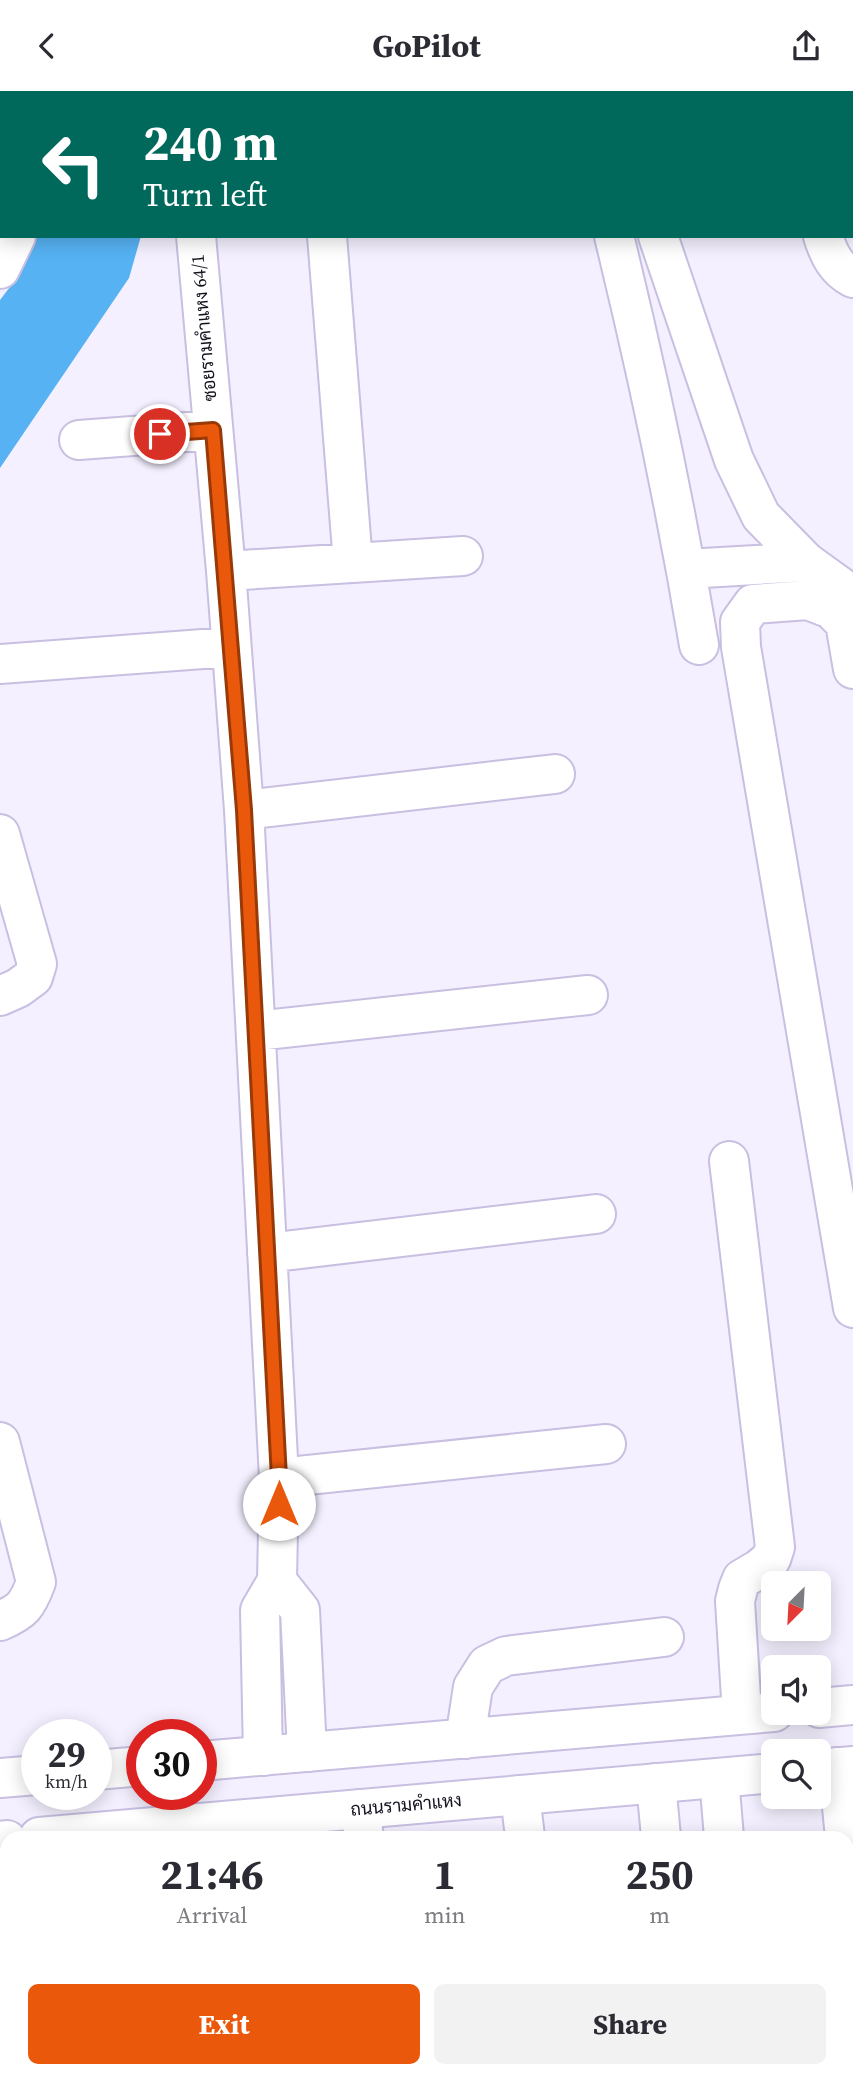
<!DOCTYPE html>
<meta charset="utf-8">
<style>
:root{--surface:#fff;--page:#f2f2f3;--text:#2b2b33;--muted:#7c7c81;--accent:#ea580c}
body{margin:0;font-family:"Source Serif 4",Sarabun,serif;background:var(--page);color:var(--text);height:100vh;display:flex;flex-direction:column;font-size:26px;white-space:nowrap}
*{box-sizing:border-box;margin:0}
p{font-size:23px;color:var(--muted)}
.icon{flex:none;width:38px;height:38px;fill:none;stroke:currentColor;stroke-width:2;stroke-linecap:round;stroke-linejoin:round}
.map{position:relative;flex:1;overflow:hidden}
.panel{position:absolute;left:0px;top:1740px;width:854px;height:247px;display:flex;flex-direction:column;background:var(--surface);border-radius:21px 21px 0 0;box-shadow:0 4px 18px #0003}
.panel>*{flex:none}
.hud{position:absolute;left:0px;top:0px;width:854px;height:147px;box-shadow:0 4px 18px #0003;background:#00695c;color:#fff;overflow:hidden}
.needle{width:46px;rotate:204deg}
.buttons{position:absolute;left:761px;top:1480px;display:grid;gap:14px}
.buttons a{display:grid;place-items:center;width:70px;height:70px;border-radius:10px;background:var(--surface);box-shadow:0 4px 18px #0003;font-size:35px}
.speed{position:absolute;left:21px;top:1628px;display:flex;gap:14px;font-size:35px;font-weight:700;text-align:center}
.speed>*{display:grid;place-content:center;width:91px;height:91px;border-radius:50%;background:var(--surface);box-shadow:0 4px 18px #0003;line-height:1}
.speed small{font-size:18px;font-weight:400}
.speed .limit{border:10px solid #d22;background:#fff;color:#111}
.pin{position:absolute;display:grid;place-items:center;width:60px;height:60px;color:#fff;margin:-30px;border:4px solid #fff;border-radius:50%;box-shadow:0 2px 7px #0007}
.me{position:absolute;width:77px;margin:-38px;rotate:0deg;stroke-linejoin:round;filter:drop-shadow(0 0 5px #0008)}
.turn{display:flex;align-items:center;gap:24px;height:147px;padding:0 28px;font-size:32px}
.turn .icon{width:91px;height:91px;stroke-width:2.5}
.turn b{display:block;font-size:49px;line-height:60px}
.eta{display:flex;justify-content:space-evenly;align-items:center;height:119px;text-align:center}
.eta b{font-size:42px;font-weight:700;line-height:49px}
.button{display:flex;gap:14px;margin-top:auto;padding:14px 28px}
.button a{flex:1;height:80px;border-radius:10px;background:var(--accent);color:#fff;font-size:28px;font-weight:700;line-height:80px;text-align:center}
.button a+a{background:var(--page);color:var(--text)}
header{display:flex;justify-content:space-between;align-items:center;height:91px;padding:0 28px;background:var(--surface);font-size:32px;font-weight:700}
.map>svg:first-child{display:block}
.water{fill:#56b2f3}
.building{fill:#574f6c}
.lines{fill:none;stroke-linecap:round;stroke-linejoin:round}
.minor-casing{stroke:#c8bfe1;stroke-width:42}
.major-casing{stroke:#c8bfe1;stroke-width:42}
.minor{stroke:#fff;stroke-width:38}
.major{stroke:#fff;stroke-width:38}
.route-casing{stroke:#983908;stroke-width:18}
.route{stroke:#ea580c;stroke-width:12}
.labels{text-anchor:middle;stroke-width:7;stroke-linejoin:round;paint-order:stroke}
.street-label{font-size:18px;fill:#15121e;stroke:#fff}
</style>
<header><svg class="icon" aria-label="back" viewBox="0 0 24 24"><path d="M15 5l-7 7 7 7"/></svg>GoPilot<svg class="icon" aria-label="share" viewBox="0 0 24 24"><path d="M12 15V3M7 8l5-5 5 5M5 13v7h14v-7"/></svg></header>
<div class="map">
<svg width="853" height="1986" viewBox="0 0 853 1986">
<rect width="100%" height="100%" fill="#f4f0ff"/>
<path class="water" d="M37 145H141L129 187 0 377V209L16 188Z"/>
<path class="building" d="M96 1979H462L463 1986H97Z"/>
<g class="lines">
<g class="minor-casing">
<path id="minor" d="M315 0V2
M570 0 571 2
M609 0 610 2
M792 0 793 2
M88 2 89 0
M748 2 754 0
M852 71H853
M196 145 226 480 244 719 279 1387 277 1490 260 1519 263 1665
M327 145 353 472
M614 145C647 280 676 417 699 554
M658 145 734 369 761 425 806 471 853 505
M823 145C829 164 836 178 853 187
M0 178 16 145
M79 349 213 339
M686 478 806 471
M226 480 463 465
M0 573 230 556
M853 578 845 532 831 518 808 509 753 513 740 531 741 556 853 1217
M244 719 555 683
M0 743 37 873 33 886 18 897 0 905
M256 940 588 904
M729 1070 775 1456 771 1468 759 1478 742 1488 738 1498 735 1510 742 1623
M267 1162 596 1123
M0 1351 36 1491C27 1515 23 1520 0 1530
M279 1387 606 1353
M277 1490 300 1519 307 1661
M465 1648 473 1596 487 1574 506 1565 664 1546
M838 1676 845 1746
M719 1687 724 1746
M656 1692 661 1746
M520 1704 525 1746
M360 1718 364 1746
M66 1979 67 1986
M483 1979 484 1986
M745 1979 746 1986
M778 1979V1986"/>
</g>
<g class="major-casing">
<path id="major" d="M819 1617 853 1614
M201 1670 774 1621
M819 1678 853 1675
M96 1679 142 1675
M0 1687 37 1684
M39 1746 774 1682
M0 1750 7 1749"/>
</g>
<use href="#minor" class="minor"/>
<use href="#major" class="major"/>
</g>
<g class="lines">
<g class="route-casing">
<path id="route" d="M160 343 213 339 244 719 279 1387V1413"/>
</g>
<use href="#route" class="route"/>
</g>
<g class="labels">
<g class="street-label">
<text transform="translate(204 237) rotate(-95)" y="6">ซอยรามคำแหง 64/1</text>
<text transform="translate(406 1714) rotate(-5)" y="6">ถนนรามคำแหง</text>
</g>
</g>
</svg>
<div class="buttons">
<a><svg class="needle" viewBox="-14 -14 28 28"><path d="M0-13l5 13h-10z" fill="#e53935"/><path d="M0 13l5-13h-10z" fill="#7c7c81"/></svg></a>
<a><svg class="icon" aria-label="sound" viewBox="0 0 24 24"><path d="M4 9h4l5-4v14l-5-4H4zM17 9q2 3 0 6"/></svg></a>
<a><svg class="icon" aria-label="search" viewBox="0 0 24 24"><circle cx="10" cy="10" r="6"/><path d="M15 15l6 6"/></svg></a>
</div>
<div class="speed"><div>29<small>km/h</small></div><div class="limit">30</div></div>
<div class="pin" style="left:160px;top:343px;background:#d93025"><svg class="icon" aria-label="arrive" viewBox="0 0 24 24"><path d="M6 21V4h12l-3 4 3 4H6"/></svg></div>
<svg class="me" style="left:279px;top:1413px" viewBox="-20 -20 40 40"><circle r="19" fill="#fff"/><path d="M0-13L10 11 0 6-10 11z" fill="#ea580c"/></svg>
<div class="hud">
<div class="turn"><svg class="icon" aria-label="left" viewBox="0 0 24 24"><path d="M17 20v-9H6M10 6l-5 5 5 5"/></svg><div><b>240 m</b>Turn left</div></div>
</div>
<section class="panel">
<div class="eta">
<div><b>21:46</b><p>Arrival</p></div>
<div><b>1</b><p>min</p></div>
<div><b>250</b><p>m</p></div>
</div>
<div class="button"><a>Exit</a><a>Share</a></div>
</section>
</div>
